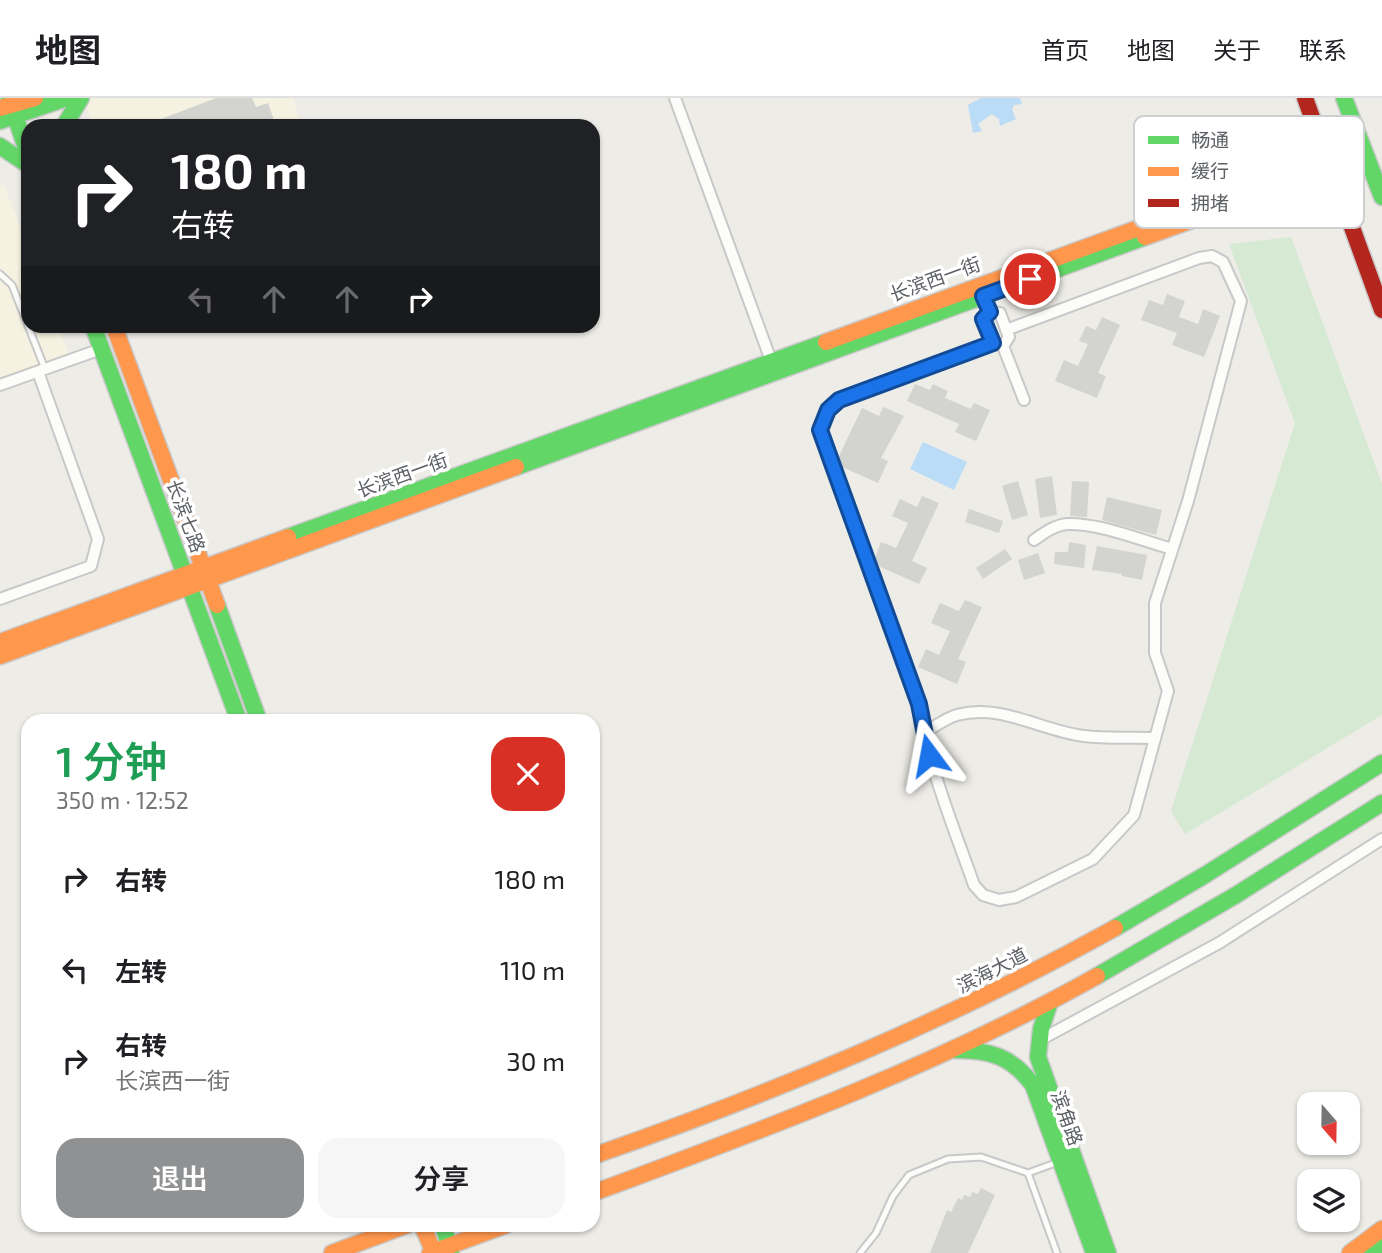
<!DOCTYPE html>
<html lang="zh">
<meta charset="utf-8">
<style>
:root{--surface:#fff;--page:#f6f6f6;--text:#202124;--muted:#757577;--line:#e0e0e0;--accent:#8f9192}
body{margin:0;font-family:"Exo 2","Noto Sans SC",sans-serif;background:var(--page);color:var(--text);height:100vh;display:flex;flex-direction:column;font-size:26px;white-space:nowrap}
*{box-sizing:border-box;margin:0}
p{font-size:23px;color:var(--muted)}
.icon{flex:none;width:38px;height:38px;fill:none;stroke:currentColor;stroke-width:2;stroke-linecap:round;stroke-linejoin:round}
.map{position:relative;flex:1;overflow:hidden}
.side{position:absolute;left:21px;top:616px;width:579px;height:518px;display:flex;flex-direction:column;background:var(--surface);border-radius:21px;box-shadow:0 2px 5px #0004}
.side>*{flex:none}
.hud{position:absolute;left:21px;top:21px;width:579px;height:214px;border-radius:21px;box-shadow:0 2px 5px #0004;background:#202124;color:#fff;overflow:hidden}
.needle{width:46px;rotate:160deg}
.buttons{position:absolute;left:1297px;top:994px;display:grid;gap:14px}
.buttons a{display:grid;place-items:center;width:63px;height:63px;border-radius:14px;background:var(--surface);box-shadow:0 2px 5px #0004;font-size:35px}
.pin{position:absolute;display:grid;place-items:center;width:60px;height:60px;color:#fff;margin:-30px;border:4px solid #fff;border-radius:50%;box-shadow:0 2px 7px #0007}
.me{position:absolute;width:77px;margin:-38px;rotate:347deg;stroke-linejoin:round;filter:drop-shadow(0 0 5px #0008)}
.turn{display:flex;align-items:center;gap:24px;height:147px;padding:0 35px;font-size:32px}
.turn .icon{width:91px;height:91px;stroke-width:2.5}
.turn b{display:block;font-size:49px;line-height:60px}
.lanes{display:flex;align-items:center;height:66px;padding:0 35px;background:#0003;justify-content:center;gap:35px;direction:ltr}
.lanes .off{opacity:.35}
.round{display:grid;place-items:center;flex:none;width:74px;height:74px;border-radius:21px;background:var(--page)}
.headline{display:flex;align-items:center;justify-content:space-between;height:119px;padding:0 35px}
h1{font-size:42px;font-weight:600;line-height:52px;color:#1e9e55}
.cta{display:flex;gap:14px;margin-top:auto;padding:14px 35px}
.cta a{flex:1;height:80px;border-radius:21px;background:var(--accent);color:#fff;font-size:28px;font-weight:600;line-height:80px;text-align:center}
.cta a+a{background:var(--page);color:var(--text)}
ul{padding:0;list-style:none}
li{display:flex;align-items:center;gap:21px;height:91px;padding:0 35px}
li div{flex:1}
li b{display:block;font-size:26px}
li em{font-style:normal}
header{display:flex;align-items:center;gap:42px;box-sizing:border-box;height:98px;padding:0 35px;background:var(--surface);border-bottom:2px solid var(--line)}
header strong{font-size:33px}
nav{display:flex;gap:38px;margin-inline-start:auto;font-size:24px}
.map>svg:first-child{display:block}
.commercial{fill:#f6f2e1}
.green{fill:#d5e9d3}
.water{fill:#bbdcf7}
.building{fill:#d3d3d0}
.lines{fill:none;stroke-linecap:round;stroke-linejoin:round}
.lane-casing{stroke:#c8c8c8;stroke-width:9}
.street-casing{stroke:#c8c8c8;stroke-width:14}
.fast-casing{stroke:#c9c9c9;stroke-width:19}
.slow-casing{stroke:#c9c9c9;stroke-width:19}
.jam-casing{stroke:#c9c9c9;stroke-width:19}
.lane{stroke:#fcfcfb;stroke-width:5}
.street{stroke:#fcfcfb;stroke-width:10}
.fast{stroke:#63d668;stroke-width:16}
.slow{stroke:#ff974d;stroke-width:16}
.jam{stroke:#b3261e;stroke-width:16}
.route-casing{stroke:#114b97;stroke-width:18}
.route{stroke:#1a73e8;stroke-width:12}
.labels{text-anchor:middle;stroke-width:7;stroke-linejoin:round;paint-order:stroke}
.street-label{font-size:19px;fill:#5d6065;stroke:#fff}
.key{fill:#fff;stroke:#cecfd1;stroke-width:2}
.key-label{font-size:19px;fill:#5d6065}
</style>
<header>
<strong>地图</strong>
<nav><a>首页</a><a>地图</a><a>关于</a><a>联系</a></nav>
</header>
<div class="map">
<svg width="1382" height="1155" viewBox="0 0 1382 1155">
<rect width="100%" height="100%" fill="#edece7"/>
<path class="commercial" d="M92 0H292L302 28H94L84 3Z
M0 87 5 89 28 149V228H58L71 262 0 289Z"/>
<path class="green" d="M1291 139 1382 386V617L1185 736 1171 713 1295 325 1229 146Z"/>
<path class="water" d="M981 0H1020L1022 6 1014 7 1012 12 1016 21 1000 28 999 21 992 16 978 26 982 33 973 35 968 7Z
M923 344 967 364 954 392 910 371Z"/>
<path class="building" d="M216 0H252L256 9 268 5 276 28H143Z
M1167 196 1185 203 1179 219 1198 226 1203 211 1220 218 1204 259 1172 247 1177 235 1141 222 1149 202 1163 207Z
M1102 219 1120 227 1098 275 1106 278 1097 300 1055 283 1064 262 1078 268 1088 246 1079 243 1086 228 1096 232Z
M915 286 930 292 933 286 948 293 945 300 971 311 974 305 990 312 976 343 955 334 959 326 907 303Z
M883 309 904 318 881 360 888 363 878 385 842 369 838 360 862 310 879 318Z
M1052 378 1057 417 1040 420 1035 381Z
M1018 383 1028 417 1012 422 1002 388Z
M1072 383 1089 384 1087 419 1070 418Z
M922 398 939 405 912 463 927 470 919 486 878 468 875 460 881 444 896 450 908 425 892 418 900 401 917 409Z
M1107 399 1162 412 1156 437 1102 422Z
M969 411 1003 423 999 435 965 424Z
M1069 444 1086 447 1084 470 1054 466 1055 454H1068Z
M1097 448 1147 457 1142 482 1122 478V476L1092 472Z
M1005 451 1012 461 983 481 976 470Z
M1038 455 1045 475 1024 482 1018 462Z
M965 502 982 509 958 561 966 564 957 586 918 569 926 551 939 557 950 533 931 525 940 505 959 513Z
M981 1090 995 1097 968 1155H930L947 1112 951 1114 958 1100 962 1102 964 1097 970 1099 972 1094 978 1096Z"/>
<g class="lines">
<g class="lane-casing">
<path id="lane" d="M0 176 12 187 45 271
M1028 1075 1058 1064
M860 1155 876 1135 893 1098 909 1077 948 1061 981 1059 1028 1075 1057 1155"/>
</g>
<g class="street-casing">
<path id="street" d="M675 0 773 268
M990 214 1000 215 1009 239 1003 248 993 245 983 221Z
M993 245 839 302 828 312 820 332 919 606C928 668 953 727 974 787L983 797 999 802 1016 799 1093 761 1134 717 1168 593 1155 555V505L1188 403 1241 203 1223 164 1212 158 1199 160 1006 232
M1003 248 1024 302
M0 287 101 251
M1034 442C1044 435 1056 426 1069 426 1103 426 1140 442 1172 451
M0 501 91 468 98 441 38 274
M924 635C934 629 946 620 957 617 1002 605 1041 633 1084 638 1108 641 1132 639 1155 640
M1038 943 1219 845 1382 741"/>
</g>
<g class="fast-casing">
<path id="fast" d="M9 0 28 56
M1344 0 1382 99
M0 23 67 0
M64 28 81 0
M0 48 28 67
M93 228 239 623
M516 369 1145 139
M288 439 826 244
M217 507 259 623
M1115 830 1205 777 1382 665
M1097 878 1236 797 1382 705
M1050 904 1041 931 1038 959 1108 1155
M956 952C991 952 1012 959 1033 987L1094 1155
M443 1127 451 1155
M1371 1155 1382 1147"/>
</g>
<g class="slow-casing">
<path id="slow" d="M0 10 35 0
M114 228 217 507
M826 244 1191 111 1195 121 1145 139
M0 544 288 439
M0 558 516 369
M593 1058C773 995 948 923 1115 830
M593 1095C765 1031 937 968 1097 878
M422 1127 434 1155
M332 1155 407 1127
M430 1155 506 1127
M1350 1155 1382 1131"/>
</g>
<g class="jam-casing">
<path id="jam" d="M1305 0 1382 212"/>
</g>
<use href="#lane" class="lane"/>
<use href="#street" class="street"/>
<use href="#fast" class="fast"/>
<use href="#slow" class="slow"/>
<use href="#jam" class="jam"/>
</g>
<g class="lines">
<g class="route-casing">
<path id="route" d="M929 657 919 606 820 332 828 312 839 302 993 245 983 221 990 214 983 198 1030 181"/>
</g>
<use href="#route" class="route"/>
</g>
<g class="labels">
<g class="street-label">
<text transform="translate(935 181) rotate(-20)" y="7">长滨西一街</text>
<text transform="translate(402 377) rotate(-20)" y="7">长滨西一街</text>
<text transform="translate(186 418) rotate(70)" y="7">长滨七路</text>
<text transform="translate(992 872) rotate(-27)" y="7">滨海大道</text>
<text transform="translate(1067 1020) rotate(70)" y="7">滨角路</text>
</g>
</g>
<rect x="1134" y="18" width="230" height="112" rx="10" class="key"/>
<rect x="1148" y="38" width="31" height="8" fill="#63d668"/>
<rect x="1148" y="69" width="31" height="9" fill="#ff974d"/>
<rect x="1148" y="101" width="31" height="8" fill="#b3261e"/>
<g class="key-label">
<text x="1191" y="49">畅通</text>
<text x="1191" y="80">缓行</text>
<text x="1191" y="112">拥堵</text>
</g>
</svg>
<div class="buttons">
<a><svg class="needle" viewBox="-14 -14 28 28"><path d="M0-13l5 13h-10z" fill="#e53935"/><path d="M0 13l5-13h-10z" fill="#757577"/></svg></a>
<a><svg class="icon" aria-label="layers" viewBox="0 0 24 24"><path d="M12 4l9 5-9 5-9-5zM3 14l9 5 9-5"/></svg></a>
</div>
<div class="pin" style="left:1030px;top:181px;background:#d93025"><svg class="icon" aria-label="arrive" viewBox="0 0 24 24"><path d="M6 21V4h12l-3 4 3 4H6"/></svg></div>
<svg class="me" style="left:929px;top:657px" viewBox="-20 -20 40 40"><path d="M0-17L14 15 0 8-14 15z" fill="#1a73e8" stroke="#fff" stroke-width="4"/></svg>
<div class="hud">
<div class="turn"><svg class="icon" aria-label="right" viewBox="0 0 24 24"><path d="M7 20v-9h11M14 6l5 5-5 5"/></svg><div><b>180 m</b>右转</div></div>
<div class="lanes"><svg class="icon off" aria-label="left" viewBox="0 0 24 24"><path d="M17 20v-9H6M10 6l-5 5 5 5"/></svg><svg class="icon off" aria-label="ahead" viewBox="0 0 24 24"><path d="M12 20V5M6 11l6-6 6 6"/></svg><svg class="icon off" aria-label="ahead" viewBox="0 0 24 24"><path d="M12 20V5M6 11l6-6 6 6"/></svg><svg class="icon" aria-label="right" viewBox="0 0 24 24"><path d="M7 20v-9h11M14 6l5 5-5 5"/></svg></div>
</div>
<section class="side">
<div class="headline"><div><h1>1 分钟</h1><p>350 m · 12:52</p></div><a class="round" style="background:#d93025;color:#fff"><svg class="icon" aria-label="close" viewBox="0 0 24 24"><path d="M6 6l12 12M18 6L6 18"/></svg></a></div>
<ul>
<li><svg class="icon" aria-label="right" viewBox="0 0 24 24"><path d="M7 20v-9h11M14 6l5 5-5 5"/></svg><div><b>右转</b></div><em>180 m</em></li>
<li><svg class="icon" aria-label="left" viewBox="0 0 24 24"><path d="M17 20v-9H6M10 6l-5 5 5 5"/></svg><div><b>左转</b></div><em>110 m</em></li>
<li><svg class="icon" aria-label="right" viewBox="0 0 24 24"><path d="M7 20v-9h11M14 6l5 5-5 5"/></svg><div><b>右转</b><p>长滨西一街</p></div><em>30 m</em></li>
</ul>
<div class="cta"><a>退出</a><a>分享</a></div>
</section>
</div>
